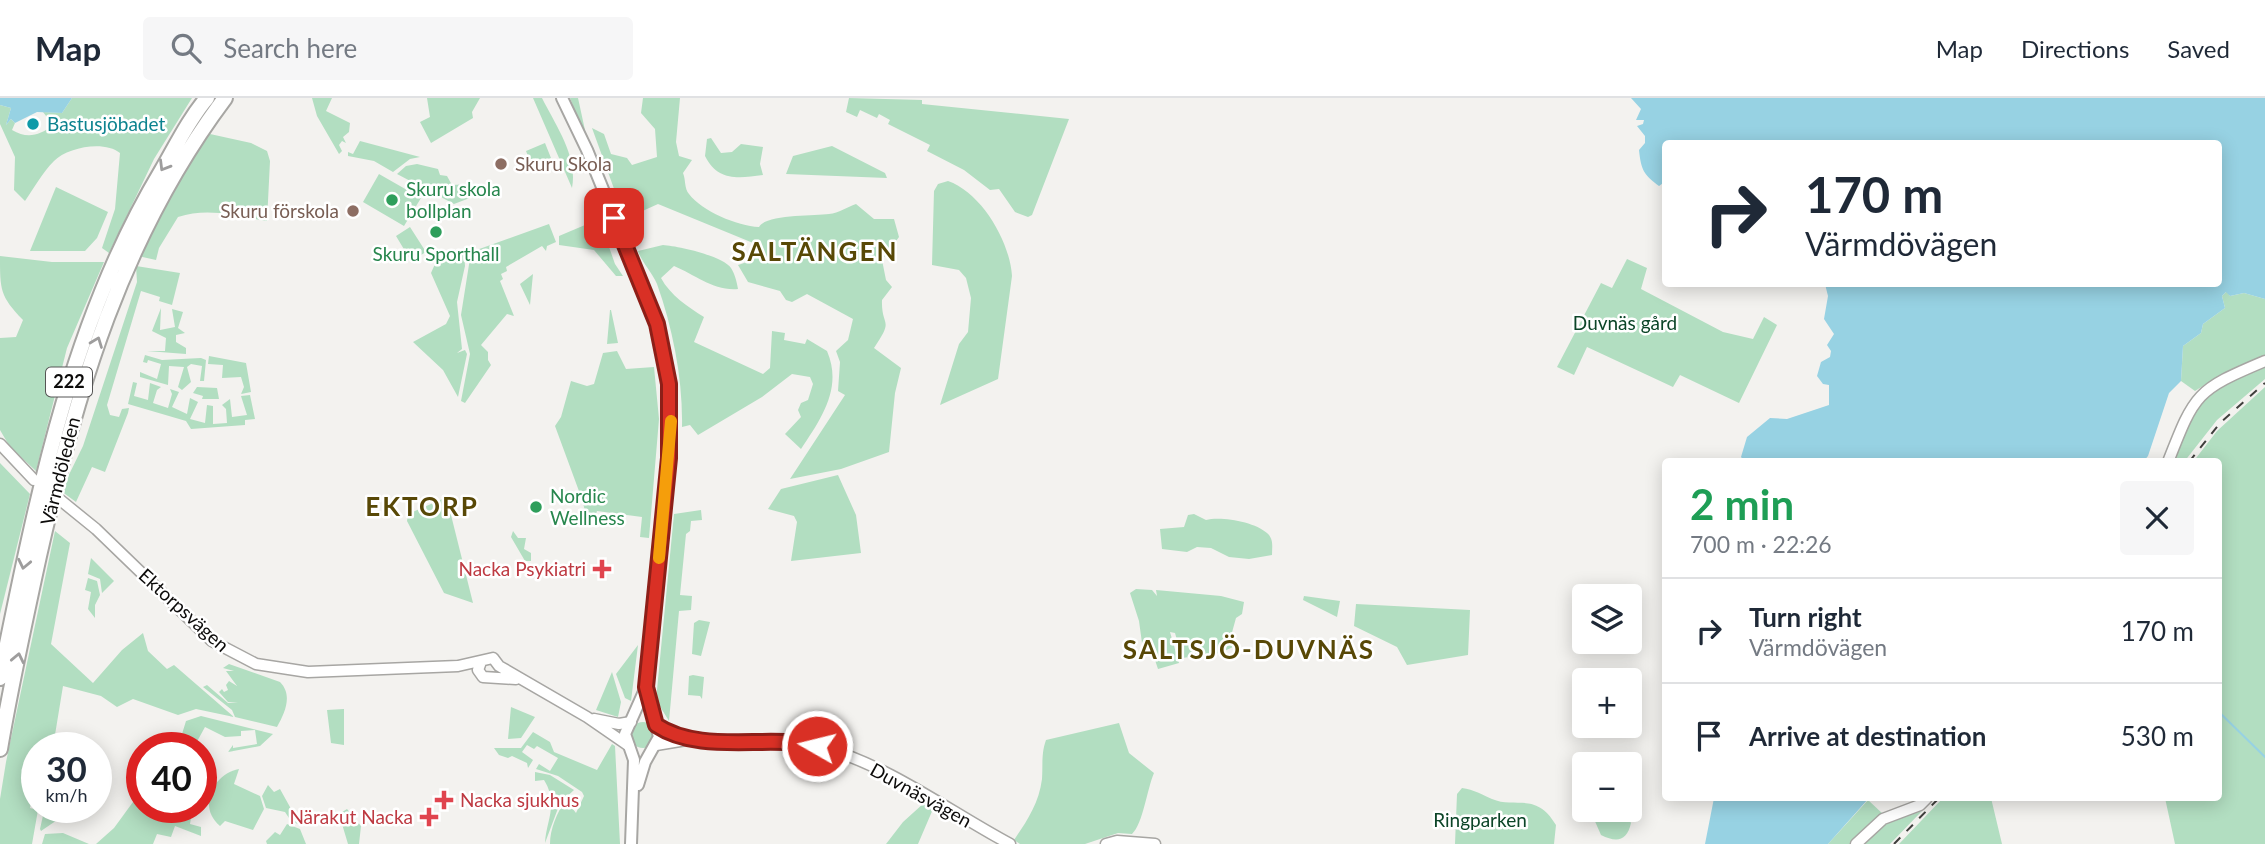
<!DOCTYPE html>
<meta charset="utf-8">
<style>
:root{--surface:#fff;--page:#f6f6f7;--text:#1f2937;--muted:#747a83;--line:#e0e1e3}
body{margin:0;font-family:Lato,sans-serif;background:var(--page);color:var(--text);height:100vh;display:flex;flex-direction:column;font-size:26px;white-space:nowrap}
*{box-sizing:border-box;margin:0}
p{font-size:23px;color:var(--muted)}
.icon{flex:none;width:38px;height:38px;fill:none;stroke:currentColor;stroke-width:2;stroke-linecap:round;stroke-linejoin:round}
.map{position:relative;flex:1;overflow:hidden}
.side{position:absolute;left:1662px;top:360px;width:560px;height:343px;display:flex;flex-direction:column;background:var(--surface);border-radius:7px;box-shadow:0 4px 18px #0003}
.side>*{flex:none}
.banner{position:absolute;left:1662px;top:42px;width:560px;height:147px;border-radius:7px;box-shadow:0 4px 18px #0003;background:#fff;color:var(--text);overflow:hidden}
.controls{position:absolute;left:1572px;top:486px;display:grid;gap:14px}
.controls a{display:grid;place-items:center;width:70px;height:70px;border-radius:7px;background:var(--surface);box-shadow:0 4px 18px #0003;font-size:35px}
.speed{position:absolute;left:21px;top:634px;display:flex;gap:14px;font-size:35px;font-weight:700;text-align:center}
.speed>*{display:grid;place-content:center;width:91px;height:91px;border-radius:50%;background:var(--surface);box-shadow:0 4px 18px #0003;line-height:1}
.speed small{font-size:18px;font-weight:400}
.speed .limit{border:10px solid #d22;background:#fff;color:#111}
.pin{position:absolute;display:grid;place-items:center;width:60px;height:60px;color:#fff;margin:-30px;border-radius:14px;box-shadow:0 4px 10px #0006}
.me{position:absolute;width:77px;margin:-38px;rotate:278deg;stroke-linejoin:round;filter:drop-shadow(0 0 5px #0008)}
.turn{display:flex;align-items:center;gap:24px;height:147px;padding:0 28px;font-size:32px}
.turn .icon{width:91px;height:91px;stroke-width:2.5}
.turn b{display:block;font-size:49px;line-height:60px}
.round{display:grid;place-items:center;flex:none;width:74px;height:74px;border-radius:7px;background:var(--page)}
.summary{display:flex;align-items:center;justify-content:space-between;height:119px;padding:0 28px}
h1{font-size:42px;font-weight:700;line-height:52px;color:#1e9e55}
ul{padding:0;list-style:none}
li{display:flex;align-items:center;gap:21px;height:105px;padding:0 28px;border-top:2px solid var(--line)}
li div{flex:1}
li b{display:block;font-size:26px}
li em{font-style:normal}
header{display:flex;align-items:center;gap:42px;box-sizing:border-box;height:98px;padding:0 35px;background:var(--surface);border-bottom:2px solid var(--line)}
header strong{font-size:33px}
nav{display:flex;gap:38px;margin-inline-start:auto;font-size:24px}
.search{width:490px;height:63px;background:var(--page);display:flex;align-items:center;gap:18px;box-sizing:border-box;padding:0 24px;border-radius:7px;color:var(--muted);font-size:26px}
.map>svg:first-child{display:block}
.green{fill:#b2dec1}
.water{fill:#97d2e3}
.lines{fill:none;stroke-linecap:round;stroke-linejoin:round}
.stream{stroke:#97d2e3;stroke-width:2}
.tertiary-casing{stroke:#a7a6a3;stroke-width:13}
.secondary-casing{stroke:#a7a6a3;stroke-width:14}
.motorway-casing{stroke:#a7a6a3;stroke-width:18}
.tertiary{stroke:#fff;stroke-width:10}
.secondary{stroke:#fff;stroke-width:10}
.motorway{stroke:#fff;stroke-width:14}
.rail{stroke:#403f3d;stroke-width:2;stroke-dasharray:9 9;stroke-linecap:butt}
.oneway{stroke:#9e9d9d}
.route-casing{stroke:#8d1f18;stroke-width:18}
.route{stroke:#d93025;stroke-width:12}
.slow{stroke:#f59e0b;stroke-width:12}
.culture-dot{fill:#0f9aa8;stroke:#fff;stroke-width:2.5}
.education-dot{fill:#8d6e63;stroke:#fff;stroke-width:2.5}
.leisure-dot{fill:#2e9e5b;stroke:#fff;stroke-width:2.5}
.health-dot{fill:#e0444e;stroke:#fff;stroke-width:2.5}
.labels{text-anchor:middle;stroke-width:5;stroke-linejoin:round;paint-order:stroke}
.shield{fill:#fff;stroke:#555454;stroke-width:2}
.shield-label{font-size:18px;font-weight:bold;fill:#0c0b0a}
.culture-label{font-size:19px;fill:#0d838f;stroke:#fff;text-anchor:start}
.education-label{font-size:19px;fill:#785e54;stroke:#fff;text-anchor:start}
.leisure-label{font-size:19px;fill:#27864d;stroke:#fff;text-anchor:start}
.park-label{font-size:19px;fill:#0c4528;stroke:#fff}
.street-label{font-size:19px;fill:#0c0b0a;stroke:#fff}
.health-label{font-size:19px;fill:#be3a42;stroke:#fff;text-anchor:end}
.district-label{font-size:26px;font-weight:bold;letter-spacing:2px;fill:#584806;stroke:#fff}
</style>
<header>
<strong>Map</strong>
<div class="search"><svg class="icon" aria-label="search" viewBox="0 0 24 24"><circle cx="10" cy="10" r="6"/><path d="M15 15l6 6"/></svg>Search here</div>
<nav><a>Map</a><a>Directions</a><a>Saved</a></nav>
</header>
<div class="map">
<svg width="2265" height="746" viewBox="0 0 2265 746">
<rect width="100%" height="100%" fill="#f3f2ef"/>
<path class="green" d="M72 0H192L154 61 109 155 102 150 115 111 120 55C105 42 67 49 54 63 43 74 34 90 25 103L14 92 15 59 0 26V7L11 10 6 27 11 21 15 25 12 32C27 41 39 38 53 27L43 14 62 15Z
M312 0H332L326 13 350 25 349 34 343 39 346 45 342 43 339 47 342 53 339 56 317 18Z
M427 0H480L472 14 473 20 431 45 420 24 430 19Z
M533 0H542C556 28 578 58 572 90Z
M570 0H578L588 46Z
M643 0H680L676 44 679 58 692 62 683 75C686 82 684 90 689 96 702 113 737 128 759 129 766 116 814 118 829 116 839 115 847 109 856 106L874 121H894L899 139 882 162 886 182 892 189 882 202C881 230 895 219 874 250L901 270 895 295 889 354 841 371 790 381 845 297 838 293 840 264 836 253 848 242 853 221 807 196 792 204 786 202 780 193 748 184 738 167C750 163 756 161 758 147L658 106 625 121 592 30 604 36 611 56 627 60 632 67 657 59 655 31 641 15Z
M849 0 922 2V6L1069 21 1032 117 1028 119 1015 114 999 91 990 92 964 72 927 53 930 47 888 26 890 22 879 16 877 20 860 12 857 19 846 14Z
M210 36 251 45 267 53 270 63 267 123C237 118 208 109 178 119L159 150 156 162 138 158C160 117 180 71 210 36Z
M711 40 721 55 732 54 741 46 763 49 760 66 763 77C739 80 718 84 705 58L707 41Z
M360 43 420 59 410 61 393 74 374 63 348 58V54L353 56Z
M545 45 551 60 532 68 526 53Z
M832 48 885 75 887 80 786 76 793 58Z
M417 66 438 71 440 77 447 78 452 87 471 86 475 98 454 106 397 76 406 68Z
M379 76 421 100 404 128 363 104Z
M948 83C982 95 1010 144 1012 178L998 281 940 307 959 246 968 234 971 200 966 180 959 172 932 167 934 93 938 86Z
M56 89 108 114 97 140 85 153H30Z
M584 107 595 109 615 166 623 178H616L594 152 559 147V138L585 127 589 120Z
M549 126 556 144 547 148 546 153 542 148 506 169 507 173 501 176 503 181 500 183 514 218 507 216 481 247 488 254V262L491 267 465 305 461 303 470 256 461 217 471 154Z
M410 129 426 154 411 163 396 138Z
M663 147C678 148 723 158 731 170 735 176 737 185 738 191 713 193 696 177 674 168L661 180C670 197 688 209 704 219L694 244 763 276 770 270 772 233 785 235 784 242 805 246 807 241 827 253C843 290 821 321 801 351L785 336 801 319 798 312 801 305 808 302 813 286 810 279 792 276 762 299 698 337 690 327 682 329C683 282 673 231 657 186 652 174 642 165 638 153Z
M464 155 465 168 457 204 462 251 457 255 465 252 467 256 458 299 443 272 413 244 446 226 450 218 431 175 435 166Z
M0 158 52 164H104L67 250 36 373 10 349 0 332V240L16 239 23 222C0 198 0 192 0 158Z
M1627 161 1647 170 1641 191 1723 234 1753 241 1764 219 1777 227 1739 305 1680 277 1673 289 1587 249 1574 277 1557 269 1601 185 1612 190Z
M136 168 180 175 172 207 159 203 160 199 141 193 107 307 110 317 119 319 122 311 129 310 128 315 105 374 92 369 76 404 61 393 83 348 137 184Z
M533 176 530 207 520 186Z
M2227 193 2230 198 2244 195 2265 201V259L2209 284 2195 293 2181 283 2183 248 2201 235 2203 226 2225 210 2222 198Z
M161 210 160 232 175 229 172 211 183 214 178 230 185 235 176 237V244L186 250V256L147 253H165L166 240 152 233Z
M610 212H611L618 245 607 246Z
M617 253 626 271 654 269 659 321 649 440 640 439 642 419 597 413 595 419H586L583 404 555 328 561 319 571 283 587 288 594 286 603 255Z
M145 257 162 262 201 260 206 262 204 283H200L202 268 191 266 187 269 191 284 182 292 178 289 184 269 169 268 168 287 140 279V274L157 281 161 266 148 262 147 265 143 264Z
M209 258 246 265 251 294 241 296 244 289 241 279 222 280 223 267 208 266Z
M2265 267V281L2217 322 2184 364H2172L2198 304 2218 289Z
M133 284 137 285 134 298 148 302 150 285 161 289 157 292 153 305 168 310 172 296 170 291 179 294 172 309 187 316 190 300 198 304 190 321 205 325 207 307 213 308V326L227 325 226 311 222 307 230 301 232 319 247 317 241 298 250 297 255 321 245 322V327L191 331 186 323 128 306Z
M197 289 217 290 219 301H202L203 298 193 295Z
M2265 289V746H2175L2165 700H2219V364H2193L2217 333Z
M0 365 30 396 0 516Z
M838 377 856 417 861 455 791 463 797 424 794 418 768 411 781 391Z
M447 399 449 409 473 505 444 495 407 423 408 416Z
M701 412 702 422 691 423 690 433 686 436 680 497 692 498 691 512 679 513 669 623 656 602 674 416Z
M1194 416 1206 422C1221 418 1255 424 1267 435 1274 441 1272 449 1272 457L1249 461 1229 459 1211 450 1197 449 1187 454 1162 451 1160 431 1184 429 1188 417Z
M55 433 70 445 51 546 93 585 122 552 143 535 148 553 167 571 174 567 234 619 196 611 178 617 133 601 117 609 101 598 63 588 53 649H37V674L30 710 38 712 32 746H0V701L6 664Z
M513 433 518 440H526L524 451 531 455V463H525L511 439Z
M91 460 114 483 102 495 100 481 88 476Z
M88 480 97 483 100 497 95 507V520L88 511 91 494 85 492Z
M1136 491 1152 492 1157 498 1156 492 1221 498 1244 504 1242 516 1236 520 1231 538 1233 549 1220 555 1182 560 1175 535 1170 534 1179 565 1158 571 1153 556 1142 545 1139 523 1130 495Z
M1304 498 1340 503 1337 519 1303 502Z
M1356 506 1470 512 1468 557 1407 567 1397 549 1354 528Z
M699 522 710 524 701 558 692 556 694 525Z
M638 547 631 603 625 600 616 576Z
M229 566 280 584C293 597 285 615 277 629L235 619 232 612 203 589 207 587 228 605H238L228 604 219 594 222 591 224 594 228 592 226 587 229 583 237 588 226 573H234L223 570Z
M612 574 621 604 618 619 596 612Z
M693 577 704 579 702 601 700 598 688 597 689 578Z
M511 609 535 619 521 640 508 641Z
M344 611V647L331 645 327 612Z
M201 618 273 636 260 648 228 654 233 647V650L257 646 255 632 241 633V638L225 639 205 629 194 649H178L186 623Z
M630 637a13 13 0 1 1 26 0a13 13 0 1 1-26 0Z
M1119 625 1129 655 1154 675C1147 691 1143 726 1132 736L1118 735 1085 746H1020L1014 742C1027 723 1039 705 1042 681 1043 667 1041 656 1046 642Z
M533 634 550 644 554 654 597 672 612 646 615 648 620 746H550C550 731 557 714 566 702L576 715 584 698 582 694 558 678 536 671 539 666 550 673 558 660 537 648 534 651 527 647 522 654 533 662 528 670 527 665 512 658 508 660 499 657 494 650H521Z
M239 671 234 686 260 698 264 711 253 732 225 723 220 728C197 709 213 676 239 671Z
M535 674 550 677 574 692 560 705 545 745C546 723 559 706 544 682L535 683Z
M268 687 274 694 280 691 300 727 291 723 285 714 266 710 262 698Z
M1462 690C1473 691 1485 698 1492 701 1515 711 1536 693 1556 727L1554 746H1455L1457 696Z
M1943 700H1991L2002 746H1899Z
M1868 702 1883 716 1851 746H1828Z
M133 704 142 709 191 720 190 726 201 729V738L175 728 171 739 157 736 153 746H96L114 730Z
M924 705 933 711 918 746H886L903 724Z
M347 711 361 728 359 746H348L339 716Z
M1590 712H1623L1631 725C1627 743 1617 745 1601 737Z
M44 713 63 718 41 733 40 731Z
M1922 713 1890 746H1862L1884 726Z
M287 726 300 731 306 746H267L266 743 275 734 280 737Z
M63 735 89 746H42L45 736Z"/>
<path class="water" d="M0 0H72L62 15 37 14 15 25 11 21 6 27 11 10 0 7Z
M1631 0H2265V201L2244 195 2230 198 2226 194 2222 198 2225 210 2203 226 2201 235 2183 248 2181 283 2169 295 2148 358 2143 364H1745L1741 359 1747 339 1770 320 1787 321 1829 307V287L1823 286 1817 278 1821 264 1830 259 1831 253 1827 247 1834 236 1824 221 1828 198 1825 186H2219V46H1666V83L1659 88C1644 77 1641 72 1639 52L1645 45V38L1637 28 1643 26 1644 22H1636L1641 11Z
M1714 700H1869L1828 746H1705Z"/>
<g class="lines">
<path class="stream" d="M2219 614 2265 659"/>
<g class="tertiary-casing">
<path id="tertiary" d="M0 346 34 382
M2168 364C2195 295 2196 292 2265 263
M59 401 96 431 212 543 256 566 308 574 458 568 493 560 499 568 587 619 629 648
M481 564 478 572 483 579 516 581
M594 621 619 626 631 624
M656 627C700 657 773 636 825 650 891 669 950 714 1010 746
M656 647 686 642
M1106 746 1117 743 1155 746
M1856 746 1883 721 1920 707 1927 700"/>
</g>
<g class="secondary-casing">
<path id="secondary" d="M562 0 587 52 650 207 662 245 669 286V360L646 589 625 636 634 662 631 746
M638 687 645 664 659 639 647 591"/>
</g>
<g class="motorway-casing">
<path id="motorway" d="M0 580C36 405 69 227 162 72 176 48 189 21 207 0
M0 651C11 586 25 522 39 458 76 294 122 137 225 0"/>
</g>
<use href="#tertiary" class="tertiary"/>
<use href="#secondary" class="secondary"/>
<use href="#motorway" class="motorway"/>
<path class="rail" d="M2189 364 2220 325 2265 285
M1894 746 1939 700"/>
</g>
<defs><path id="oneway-chevron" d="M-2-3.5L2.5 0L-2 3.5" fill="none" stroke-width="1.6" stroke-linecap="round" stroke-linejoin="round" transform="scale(1.75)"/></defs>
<g class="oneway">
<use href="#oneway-chevron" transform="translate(164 68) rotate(121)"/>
<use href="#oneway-chevron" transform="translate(97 244) rotate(-69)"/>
<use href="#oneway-chevron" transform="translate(24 466) rotate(102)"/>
<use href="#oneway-chevron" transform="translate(18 560) rotate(-78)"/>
</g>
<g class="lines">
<g class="route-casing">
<path id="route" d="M614 120 657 226 669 286V360L646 589 656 627C701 657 767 636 817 648"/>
</g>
<use href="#route" class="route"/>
<path class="slow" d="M659 460 671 323"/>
</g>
<circle class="culture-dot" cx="33" cy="26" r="7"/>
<g class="education-dot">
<circle cx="501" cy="66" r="7"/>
<circle cx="353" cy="113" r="7"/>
</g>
<g class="leisure-dot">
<circle cx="392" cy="102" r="7"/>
<circle cx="436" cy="134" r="7"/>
<circle cx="536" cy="409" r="7"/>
</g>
<g class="health-dot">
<path d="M598.5 460.5h7v7h7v7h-7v7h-7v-7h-7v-7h7z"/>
<path d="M440.5 691.5h7v7h7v7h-7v7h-7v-7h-7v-7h7z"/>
<path d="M425.5 708.5h7v7h7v7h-7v7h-7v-7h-7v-7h7z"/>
</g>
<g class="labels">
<rect class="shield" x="46" y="269.5" width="46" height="29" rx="5"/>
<g class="shield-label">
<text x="69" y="290">222</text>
</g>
<g class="culture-label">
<text x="47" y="33">Bastusjöbadet</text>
</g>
<g class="education-label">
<text x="515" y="73">Skuru Skola</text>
<text x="339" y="120" text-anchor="end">Skuru förskola</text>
</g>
<g class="leisure-label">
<text x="406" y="98">Skuru skola<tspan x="406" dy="22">bollplan</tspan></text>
<text x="436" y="163" text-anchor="middle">Skuru Sporthall</text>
<text x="550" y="405">Nordic<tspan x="550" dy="22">Wellness</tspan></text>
</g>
<g class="park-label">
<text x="1625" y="232">Duvnäs gård</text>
<text x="1480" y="729">Ringparken</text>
</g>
<g class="street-label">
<text transform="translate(60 373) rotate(-76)" y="7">Värmdöleden</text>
<text transform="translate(184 512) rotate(42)" y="7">Ektorpsvägen</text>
<text transform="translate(921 697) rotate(29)" y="7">Duvnäsvägen</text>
</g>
<g class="health-label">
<text x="586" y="478">Nacka Psykiatri</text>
<text x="460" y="709" text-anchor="start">Nacka sjukhus</text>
<text x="413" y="726">Närakut Nacka</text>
</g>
<g class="district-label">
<text x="815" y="163">SALTÄNGEN</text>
<text x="422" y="418">EKTORP</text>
<text x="1249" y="561">SALTSJÖ-DUVNÄS</text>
</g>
</g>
</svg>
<div class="controls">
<a><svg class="icon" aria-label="layers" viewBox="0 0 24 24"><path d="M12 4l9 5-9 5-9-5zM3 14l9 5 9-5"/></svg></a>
<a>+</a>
<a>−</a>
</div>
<div class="speed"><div>30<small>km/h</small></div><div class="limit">40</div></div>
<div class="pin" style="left:614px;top:120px;background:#d93025"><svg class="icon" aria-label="arrive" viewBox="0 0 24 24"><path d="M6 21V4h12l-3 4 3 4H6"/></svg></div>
<svg class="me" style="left:817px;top:648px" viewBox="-20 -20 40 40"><circle r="17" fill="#d93025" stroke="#fff" stroke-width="3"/><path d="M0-11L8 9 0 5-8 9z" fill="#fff"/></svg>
<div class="banner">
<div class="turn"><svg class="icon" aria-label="right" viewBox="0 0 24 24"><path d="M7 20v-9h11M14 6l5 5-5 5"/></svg><div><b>170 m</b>Värmdövägen</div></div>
</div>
<section class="side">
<div class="summary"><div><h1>2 min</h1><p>700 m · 22:26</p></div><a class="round"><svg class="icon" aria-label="close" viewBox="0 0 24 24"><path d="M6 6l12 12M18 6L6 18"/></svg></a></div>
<ul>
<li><svg class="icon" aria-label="right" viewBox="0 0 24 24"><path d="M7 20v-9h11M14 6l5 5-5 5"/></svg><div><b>Turn right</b><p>Värmdövägen</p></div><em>170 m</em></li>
<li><svg class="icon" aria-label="arrive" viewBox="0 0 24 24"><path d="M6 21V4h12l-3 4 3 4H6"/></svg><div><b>Arrive at destination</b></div><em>530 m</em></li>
</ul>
</section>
</div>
